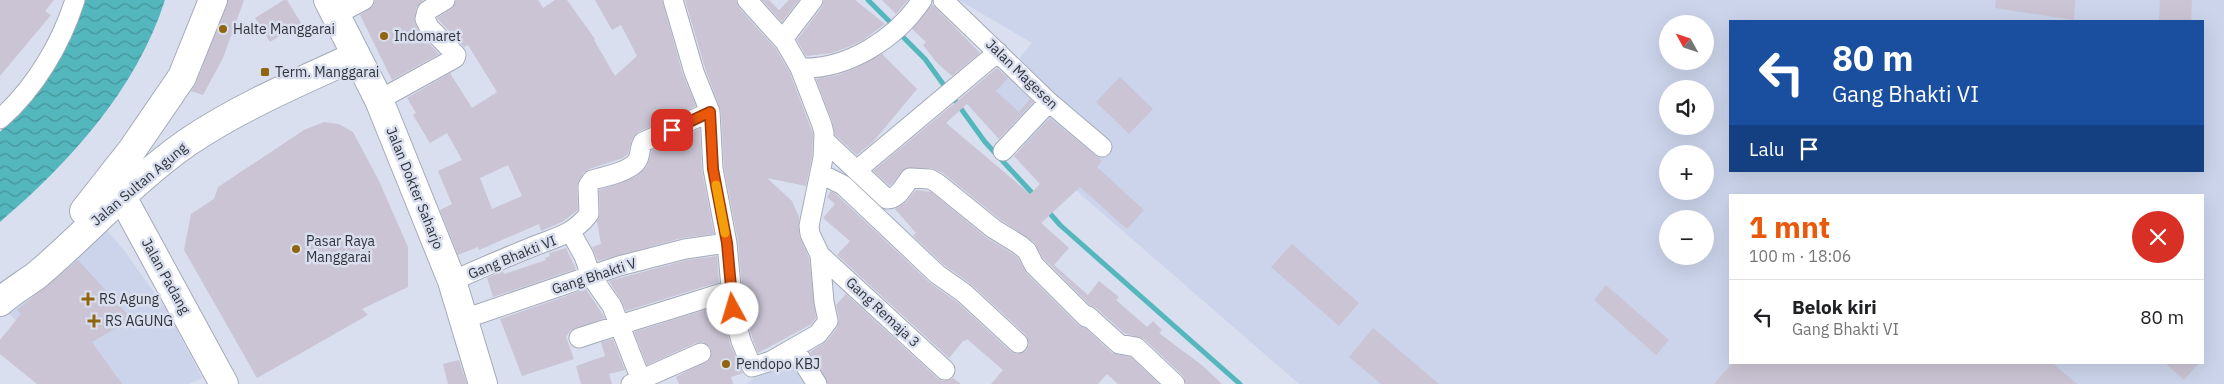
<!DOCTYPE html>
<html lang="id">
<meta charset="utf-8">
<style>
:root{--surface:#fff;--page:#f2f2f2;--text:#202124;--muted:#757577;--line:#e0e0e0;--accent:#ea580c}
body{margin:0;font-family:"IBM Plex Sans",sans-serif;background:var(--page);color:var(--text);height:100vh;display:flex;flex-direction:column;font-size:19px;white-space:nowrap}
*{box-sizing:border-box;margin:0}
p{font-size:16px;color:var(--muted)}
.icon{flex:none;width:28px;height:28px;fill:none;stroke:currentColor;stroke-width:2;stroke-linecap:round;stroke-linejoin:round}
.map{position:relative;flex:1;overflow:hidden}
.panel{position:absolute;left:1729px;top:194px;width:475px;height:170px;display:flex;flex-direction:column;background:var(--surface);border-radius:0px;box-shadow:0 5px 20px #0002}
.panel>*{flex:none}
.top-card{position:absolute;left:1729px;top:20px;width:475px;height:152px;border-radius:0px;box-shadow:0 5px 20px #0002;background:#1a4fa0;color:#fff;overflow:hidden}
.needle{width:32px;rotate:310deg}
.tools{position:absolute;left:1659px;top:15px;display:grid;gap:10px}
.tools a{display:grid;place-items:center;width:55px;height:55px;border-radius:50%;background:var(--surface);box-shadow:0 5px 20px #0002;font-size:25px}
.pin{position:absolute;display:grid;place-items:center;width:42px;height:42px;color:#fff;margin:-21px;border-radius:10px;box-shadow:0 2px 8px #0006}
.me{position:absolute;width:55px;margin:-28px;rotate:354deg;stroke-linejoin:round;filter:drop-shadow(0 0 4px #0008)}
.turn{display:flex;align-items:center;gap:18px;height:105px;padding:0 20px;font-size:22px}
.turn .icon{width:65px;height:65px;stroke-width:2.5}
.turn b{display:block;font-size:35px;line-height:42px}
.then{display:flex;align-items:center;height:48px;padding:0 20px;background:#0003;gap:10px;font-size:19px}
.round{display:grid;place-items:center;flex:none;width:52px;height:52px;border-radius:26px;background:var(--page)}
.headline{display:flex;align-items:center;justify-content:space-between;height:85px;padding:0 20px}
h1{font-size:30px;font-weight:800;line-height:38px;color:var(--accent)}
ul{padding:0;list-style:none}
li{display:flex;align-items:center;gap:15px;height:75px;padding:0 20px;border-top:1px solid var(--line)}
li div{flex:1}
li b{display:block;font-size:19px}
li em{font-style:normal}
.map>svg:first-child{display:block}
.built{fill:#cbd4eb;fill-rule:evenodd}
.water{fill:url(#water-waves)}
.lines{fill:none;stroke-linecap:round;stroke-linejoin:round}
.stream{stroke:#53b7bd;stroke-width:5}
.building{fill:#cac4d4;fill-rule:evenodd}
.street-casing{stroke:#a4aab9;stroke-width:21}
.secondary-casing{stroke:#a4aab9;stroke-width:30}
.primary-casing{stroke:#a4aab9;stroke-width:30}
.street{stroke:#fff;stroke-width:19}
.secondary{stroke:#fff;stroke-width:28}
.primary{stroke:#fff;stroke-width:28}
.route-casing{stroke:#983908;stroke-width:12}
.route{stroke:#ea580c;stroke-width:9}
.slow{stroke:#f59e0b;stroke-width:9}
.poi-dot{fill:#91650f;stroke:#d9dfef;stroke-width:2}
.labels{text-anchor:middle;stroke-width:5;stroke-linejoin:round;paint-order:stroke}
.poi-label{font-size:14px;fill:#303339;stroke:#d9dfef;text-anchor:start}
.street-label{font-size:14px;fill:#303339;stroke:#d9dfef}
</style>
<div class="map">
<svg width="2224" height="384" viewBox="0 0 2224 384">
<defs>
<pattern id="water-waves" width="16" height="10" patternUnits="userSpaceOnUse" patternTransform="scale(1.25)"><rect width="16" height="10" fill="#53b7bd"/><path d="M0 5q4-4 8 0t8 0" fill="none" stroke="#45959b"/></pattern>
</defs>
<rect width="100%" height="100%" fill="#d9dfef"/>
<path class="built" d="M959 0H2224V384H1299L980 107 1032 43ZM1730 21H2202V171H1730ZM1668 24H1705V61H1668ZM1668 89H1705V126H1668ZM1668 154H1705V191H1668ZM1730 195H2202V362H1730ZM1668 219H1705V256H1668Z
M103 226 124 250 168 312 202 378 189 384H93L6 312Z
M789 355 806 384H746Z"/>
<path class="water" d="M83 0H165C136 90 70 162 0 222V132L27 104Z"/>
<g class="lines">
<path class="stream" d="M868 0 892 24
M898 32 925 59 985 142 1035 196
M1047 210 1060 225 1240 384"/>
</g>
<path class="building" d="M0 0H54L45 11 51 15 0 76Z
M228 0H244L223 58 203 95 191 91 196 83Z
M284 0H287L301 23 270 42 255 18Z
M375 0H423L416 8 415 23 421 35 439 54 392 80 360 15 373 6Z
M456 0H538L543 8 555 0H567L595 39 594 40 615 76 637 56 621 25 612 30 595 0H662L683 75 696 106 638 132 632 139 628 154 623 158 589 169 583 173 577 186 578 210 562 222 541 231 539 224 479 250 478 247 458 255 440 210 452 204 438 171 462 160 447 133 430 143 413 115 416 113 407 98 450 73 472 108 497 92 468 45 464 47 437 18 451 9ZM508 165 522 196 492 209 480 178Z
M685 0H736L739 8 776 49 790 73 813 134 812 157 806 186 767 178 792 201 799 217V235L809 258 816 318 810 325 758 353 752 337 744 307 738 241 724 168 721 111 705 68Z
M762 0H769L779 10 789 0H799L782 22Z
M824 0H855L885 24 863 40 848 47 832 53 806 56 797 40 822 7Z
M882 0H908L896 14Z
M1996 0H2075L2074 20 1995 8Z
M2160 0H2192L2191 21H2159Z
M932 4 980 53 952 76 937 63 923 45 926 42 912 29Z
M882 54 917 89 873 142 857 155 835 135 832 121 816 79 838 75 856 68Z
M997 68 1008 78 996 91 1019 112 1030 99 1033 102 999 139 967 104 946 123 1030 194 1040 184 1014 156 1050 118 1102 161 1097 167 1144 210 1127 229 1080 187 1041 223 1069 248 1054 265 1088 295 1099 281 1119 297 1116 300 1147 327 1153 321 1162 330 1159 333 1203 366 1222 384H1186L1183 376 1144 339 1124 333 1096 308 1090 305 1043 258 1034 242 1001 220 943 173 931 168H906L890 186 873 171Z
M1120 77 1153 109 1129 134 1096 102Z
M324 122 339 124 353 132 379 181 408 247V287L362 309 368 315 257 378 184 250 191 214 214 199 218 187 304 130Z
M700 129 702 171 714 234 682 238 598 261 592 247 601 244 597 222 600 214 599 190 635 177 647 166 652 150Z
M916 190 931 192 987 238 1013 254 1018 258 1026 273 1078 325 1085 328 1112 353 1131 357 1159 384H1118L1107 374 1098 384H991L1003 370 967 339 965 341 964 340 949 358 837 255 850 241 823 218 835 204 827 197 831 191 836 194 929 282 957 302 1010 351 1016 354 1026 351 1029 345 1026 335 972 285 944 265 913 236 916 233 895 209 906 202Z
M1292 244 1359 303 1339 326 1271 267Z
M566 248 576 269 493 297 487 278 503 271 504 274 546 260 545 258 550 256 549 253Z
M717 256 719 282 626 311 621 300 609 281 687 260Z
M78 260 132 319 92 342 122 384H37L0 354V340L21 314 17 310Z
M1606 285 1669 340 1656 355 1594 300Z
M586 289 605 318 570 331 566 337 574 359 522 376 500 319Z
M846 294 937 378 943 381 953 378 961 384H828L810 352 827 341 837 328 839 319 836 305Z
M721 305 730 344 743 373 731 377 733 384H679L676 377 710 359 711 348 703 342 696 343 647 365 634 332Z
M1373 328 1439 384H1381L1349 357Z
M613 339 625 370 609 374 612 384H581L576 366 605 356 601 342Z
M459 360 467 384H448L443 364Z
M1733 362H2051L2077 384H1714Z
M2164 362H2200L2184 380Z"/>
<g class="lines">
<g class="street-casing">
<path id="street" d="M673 0 694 72 710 112 713 169 727 243 733 309 741 341 752 367 771 361 818 334 828 321 824 302 820 255 810 234 809 226 823 158 824 133 822 125 800 68 785 42 747 0
M943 0 1049 102 1102 147
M336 15 364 0
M783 39 813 0
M800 68C847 70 896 39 922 0
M379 100 455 58 456 55 429 27 425 19 427 11 445 0
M0 119C35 88 61 44 75 0
M824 140 887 199C898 199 904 186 910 178L930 179 937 183 994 229 1020 245 1027 251 1034 265 1086 317 1088 316 1119 344 1136 347 1175 384
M1003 151 1049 102
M857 170 998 52
M819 178H829L843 185 937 274 964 293 1018 343
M570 231 584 256 591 276 612 306 641 380
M820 255 945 370
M452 281C477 270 502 259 527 249 552 238 571 237 589 214L588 186 592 180C604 177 631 171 637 161 641 155 639 148 643 142L710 112
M464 319 619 266 685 249 727 243
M579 338C630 321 680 307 731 290
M794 348 817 384
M631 384 701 353"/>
</g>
<g class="secondary-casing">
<path id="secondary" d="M121 195 224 384"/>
</g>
<g class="primary-casing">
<path id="primary" d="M328 0 379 100 452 281 483 384
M84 211 132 150 182 77 213 0
M0 302C12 291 25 284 37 275 88 232 132 181 188 142 238 108 301 81 356 56"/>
</g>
<use href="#street" class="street"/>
<use href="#secondary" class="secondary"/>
<use href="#primary" class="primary"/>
</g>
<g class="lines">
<g class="route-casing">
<path id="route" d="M672 130 710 112 713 169 727 243 733 309"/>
</g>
<use href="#route" class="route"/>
<path class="slow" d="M716 185 725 233"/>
</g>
<g class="poi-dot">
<circle cx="223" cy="29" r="5"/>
<circle cx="384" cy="36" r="5"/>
<rect x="260" y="67" width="10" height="10" rx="2.5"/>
<circle cx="296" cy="249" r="5"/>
<path d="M85.5 291.5h5v5h5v5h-5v5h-5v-5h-5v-5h5z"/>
<path d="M91.5 313.5h5v5h5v5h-5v5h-5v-5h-5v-5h5z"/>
<circle cx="726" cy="364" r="5"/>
</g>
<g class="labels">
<g class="poi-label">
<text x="233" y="34">Halte Manggarai</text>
<text x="394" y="41">Indomaret</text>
<text x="275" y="77">Term. Manggarai</text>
<text x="306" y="246">Pasar Raya<tspan x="306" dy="16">Manggarai</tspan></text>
<text x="99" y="304">RS Agung</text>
<text x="105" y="326">RS AGUNG</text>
<text x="736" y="369">Pendopo KBJ</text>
</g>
<g class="street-label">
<text transform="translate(1022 74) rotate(44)" y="5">Jalan Magesen</text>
<text transform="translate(139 184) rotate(-40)" y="5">Jalan Sultan Agung</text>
<text transform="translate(415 188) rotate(68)" y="5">Jalan Dokter Saharjo</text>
<text transform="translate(512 257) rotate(-22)" y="5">Gang Bhakti VI</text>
<text transform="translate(166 276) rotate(61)" y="5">Jalan Padang</text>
<text transform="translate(594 276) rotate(-18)" y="5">Gang Bhakti V</text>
<text transform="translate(883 312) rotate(43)" y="5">Gang Remaja 3</text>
</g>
</g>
</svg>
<div class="tools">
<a><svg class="needle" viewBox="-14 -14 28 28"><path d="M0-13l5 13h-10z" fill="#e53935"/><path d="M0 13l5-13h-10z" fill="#757577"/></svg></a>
<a><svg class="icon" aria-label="sound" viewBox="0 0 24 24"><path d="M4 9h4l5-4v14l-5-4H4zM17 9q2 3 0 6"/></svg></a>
<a>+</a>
<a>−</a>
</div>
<div class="pin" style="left:672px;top:130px;background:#d93025"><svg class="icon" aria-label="arrive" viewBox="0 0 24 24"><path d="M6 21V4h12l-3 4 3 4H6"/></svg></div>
<svg class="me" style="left:733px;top:309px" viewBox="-20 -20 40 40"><circle r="19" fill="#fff"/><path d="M0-13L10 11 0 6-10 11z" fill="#ea580c"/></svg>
<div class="top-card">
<div class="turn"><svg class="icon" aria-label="left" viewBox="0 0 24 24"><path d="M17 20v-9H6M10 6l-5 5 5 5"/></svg><div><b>80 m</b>Gang Bhakti VI</div></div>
<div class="then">Lalu<svg class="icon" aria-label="arrive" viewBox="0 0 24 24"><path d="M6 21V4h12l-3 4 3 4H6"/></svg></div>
</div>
<section class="panel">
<div class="headline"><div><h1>1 mnt</h1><p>100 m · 18:06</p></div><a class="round" style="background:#d93025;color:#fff"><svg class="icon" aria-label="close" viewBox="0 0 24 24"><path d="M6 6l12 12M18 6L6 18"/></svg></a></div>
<ul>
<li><svg class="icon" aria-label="left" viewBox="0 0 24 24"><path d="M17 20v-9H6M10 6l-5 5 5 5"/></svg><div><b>Belok kiri</b><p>Gang Bhakti VI</p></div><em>80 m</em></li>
</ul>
</section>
</div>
